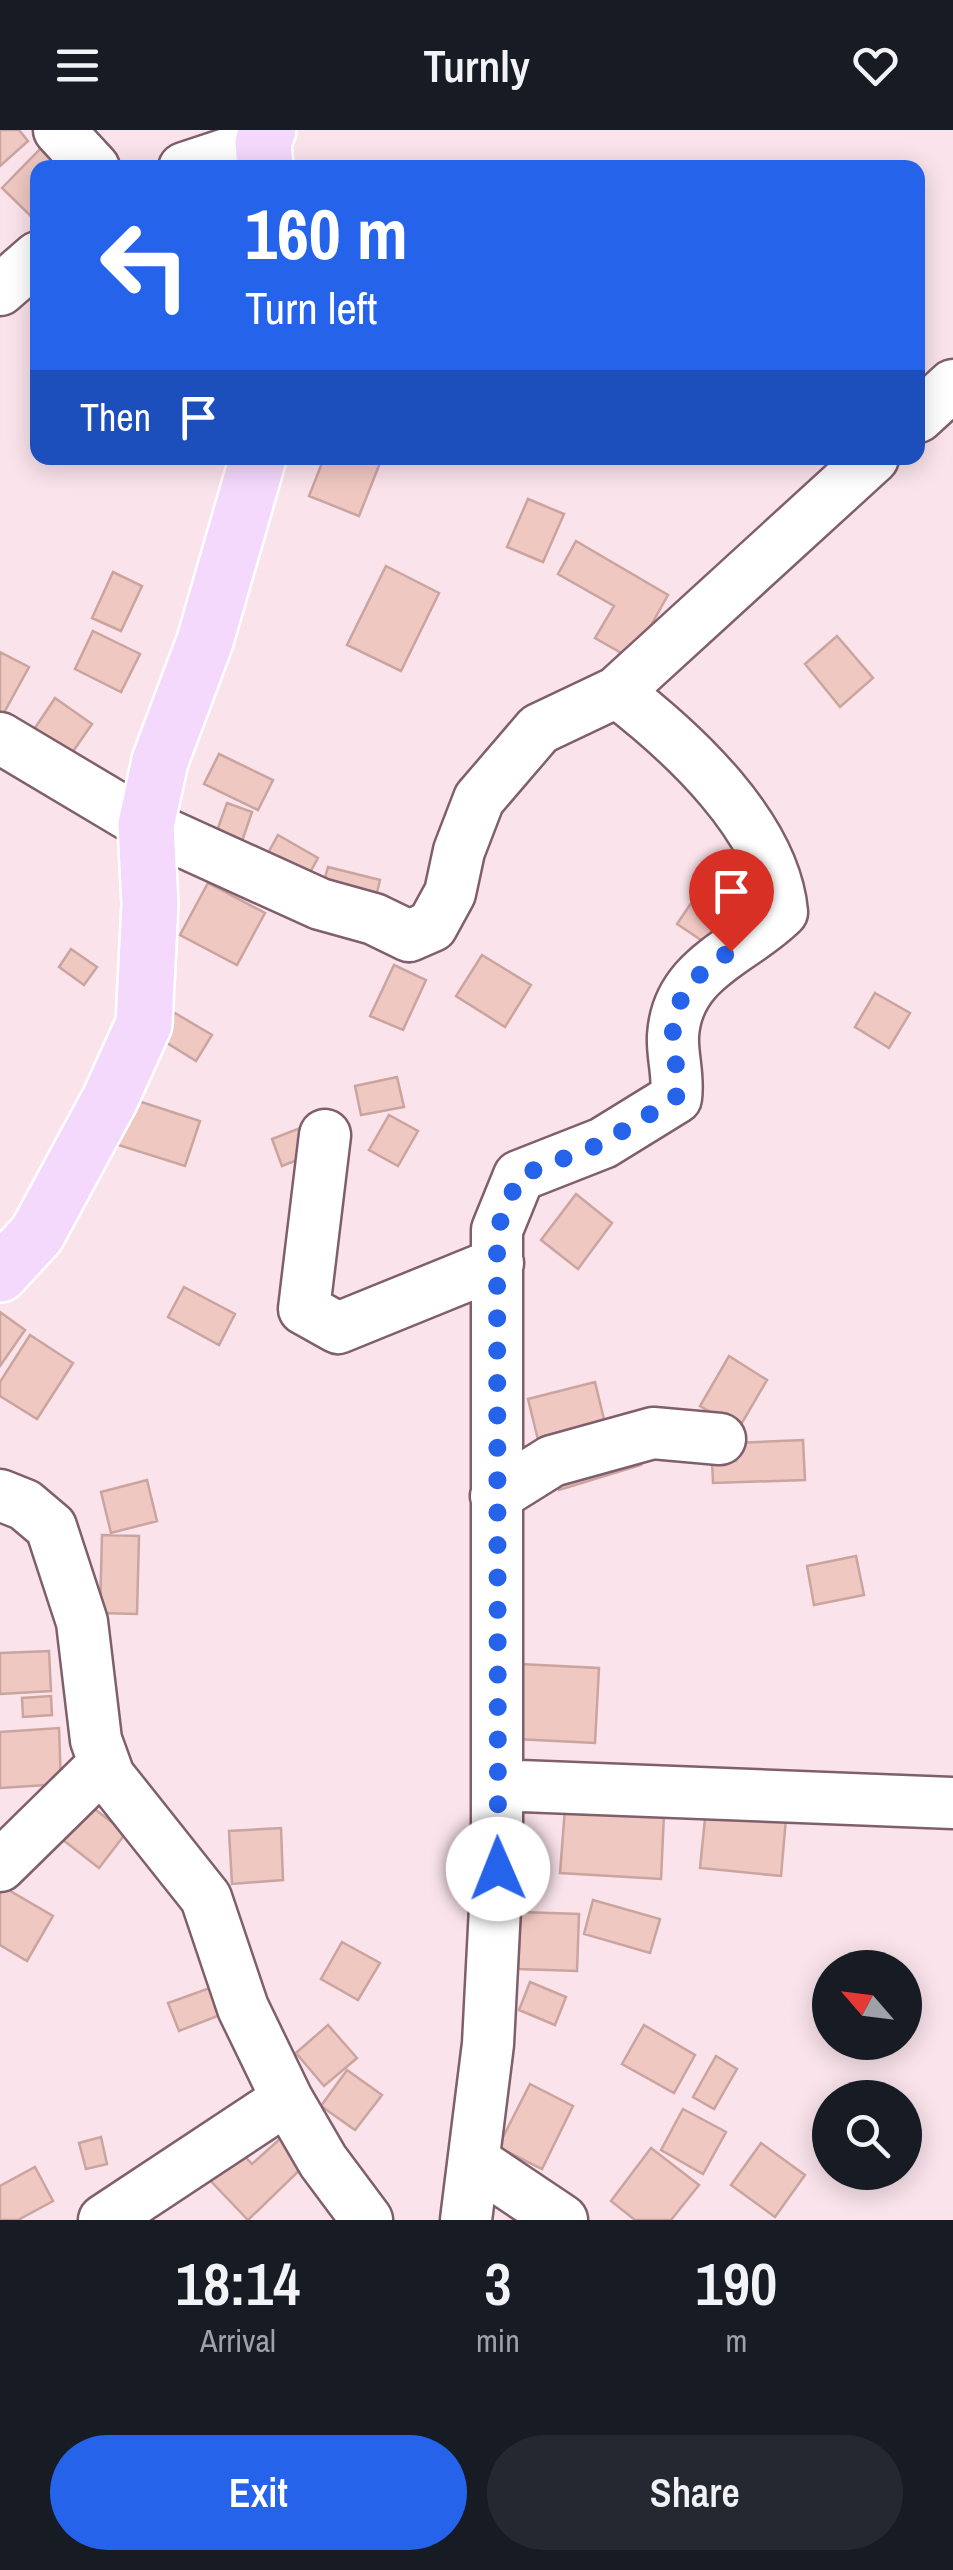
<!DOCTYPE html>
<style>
:root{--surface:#171b24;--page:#242831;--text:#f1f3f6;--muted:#9ea1a6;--accent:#2563eb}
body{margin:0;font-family:"Archivo Narrow",sans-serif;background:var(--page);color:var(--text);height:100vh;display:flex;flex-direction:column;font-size:38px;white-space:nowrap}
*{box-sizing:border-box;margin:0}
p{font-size:32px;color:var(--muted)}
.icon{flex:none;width:55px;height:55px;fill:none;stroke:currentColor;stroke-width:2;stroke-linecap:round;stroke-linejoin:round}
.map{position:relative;height:2090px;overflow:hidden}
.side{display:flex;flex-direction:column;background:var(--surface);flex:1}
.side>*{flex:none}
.guide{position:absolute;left:30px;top:30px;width:895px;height:305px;border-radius:20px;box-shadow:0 5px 25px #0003;background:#2563eb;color:#fff;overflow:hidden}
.needle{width:65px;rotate:298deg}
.controls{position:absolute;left:812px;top:1820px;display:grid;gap:20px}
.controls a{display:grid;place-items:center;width:110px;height:110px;border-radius:50%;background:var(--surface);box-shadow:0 5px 25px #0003;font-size:50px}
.pin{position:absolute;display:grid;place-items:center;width:85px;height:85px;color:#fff;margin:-102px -42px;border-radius:50% 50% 50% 0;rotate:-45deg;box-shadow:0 0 10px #0007}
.pin .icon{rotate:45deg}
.me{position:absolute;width:110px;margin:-55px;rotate:359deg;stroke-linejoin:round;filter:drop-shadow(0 0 8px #0008)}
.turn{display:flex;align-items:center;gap:35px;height:210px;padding:0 50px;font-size:45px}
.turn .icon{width:130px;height:130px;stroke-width:2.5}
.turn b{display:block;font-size:70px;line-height:85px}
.then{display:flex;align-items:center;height:95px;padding:0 50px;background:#0003;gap:20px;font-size:38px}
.eta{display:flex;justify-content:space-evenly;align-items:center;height:170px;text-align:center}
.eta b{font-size:60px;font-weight:600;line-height:70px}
.button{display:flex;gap:20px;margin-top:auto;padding:20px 50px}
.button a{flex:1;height:115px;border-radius:60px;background:var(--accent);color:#fff;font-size:40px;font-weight:600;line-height:115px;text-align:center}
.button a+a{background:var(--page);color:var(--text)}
header{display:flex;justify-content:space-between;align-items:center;height:130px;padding:0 50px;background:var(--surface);font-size:45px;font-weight:600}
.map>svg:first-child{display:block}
.building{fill:#f0c8c2;stroke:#caa49f;stroke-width:2.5}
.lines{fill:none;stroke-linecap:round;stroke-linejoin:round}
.minor-casing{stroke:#805f6c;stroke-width:55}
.major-casing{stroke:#fff;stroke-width:60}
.minor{stroke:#fff;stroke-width:50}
.major{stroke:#f5d9fd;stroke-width:55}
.route{stroke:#2563eb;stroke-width:18;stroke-dasharray:0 32.4}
</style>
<header><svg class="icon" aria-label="menu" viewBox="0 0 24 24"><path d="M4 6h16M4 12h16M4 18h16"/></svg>Turnly<svg class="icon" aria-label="heart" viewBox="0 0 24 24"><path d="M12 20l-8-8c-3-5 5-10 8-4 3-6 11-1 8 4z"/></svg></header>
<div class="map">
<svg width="953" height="2090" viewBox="0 0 953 2090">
<rect width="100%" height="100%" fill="#fae3eb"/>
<path class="building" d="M0 0H19L28 11 0 36Z
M48 11 75 38H38V93L2 58Z
M324 328H382L359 386 309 366Z
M528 369 564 384 543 432 507 417Z
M576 411 668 465 632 529 595 508 614 476 558 444Z
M386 436 439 463 401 541 347 515Z
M113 442 142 456 121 501 92 488Z
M93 501 140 524 121 562 75 539Z
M837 506 873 548 840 577 805 534Z
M0 522 29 537 0 590Z
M55 568 92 594 65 633 29 607Z
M219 624 273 650 258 680 204 654Z
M227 673 252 682 237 726 211 717Z
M278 705 318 728 303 755 263 732Z
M328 737 380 750 373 779 320 765Z
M208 753 265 783 237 835 180 805Z
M698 763 737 788 716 820 677 794Z
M71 819 97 837 84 855 59 837Z
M482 825 531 855 505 897 456 866Z
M394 835 426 850 403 900 370 886Z
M875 863 910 883 889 918 855 897Z
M175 883 212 905 196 931 159 908Z
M397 947 404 977 361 985 355 956Z
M126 967 200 991 185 1036 112 1013Z
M389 985 418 1001 398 1036 369 1020Z
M313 993 315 1023 282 1036 272 1009Z
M576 1064 612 1093 578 1139 541 1110Z
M184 1157 235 1184 219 1215 168 1187Z
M0 1182 25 1200 0 1236Z
M30 1205 73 1233 37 1289 0 1266V1252Z
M729 1226 767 1250 739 1298 700 1276Z
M595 1252 609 1310 542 1326 528 1269Z
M803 1310 805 1350 713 1353 712 1331H736V1313Z
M635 1314 641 1335 559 1360 553 1339Z
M147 1350 157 1391 111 1403 101 1362Z
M102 1405 139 1406 137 1484 100 1483Z
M856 1426 864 1465 814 1475 807 1436Z
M49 1521 51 1561 0 1564V1523Z
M520 1534 599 1538 595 1613 516 1609Z
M51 1566 52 1585 23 1587 22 1568Z
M59 1598 61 1654 0 1658V1602Z
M84 1671 126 1703 99 1738 58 1706Z
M565 1678 664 1684 661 1749 560 1743Z
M706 1679 786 1688 781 1746 700 1738Z
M281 1698 283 1750 232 1754 229 1701Z
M0 1755 53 1786 27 1831 0 1815Z
M593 1770 660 1789 650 1823 584 1804Z
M521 1782 579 1784 577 1841 518 1839Z
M342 1812 380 1833 358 1870 321 1849Z
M530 1852 566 1867 555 1895 519 1880Z
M218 1855 228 1882 179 1901 168 1873Z
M328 1895 357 1928 324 1956 296 1923Z
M644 1895 695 1925 674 1963 622 1934Z
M716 1926 737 1939 714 1979 693 1967Z
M347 1940 382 1965 355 2000 321 1976Z
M530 1954 573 1976 542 2039 498 2017Z
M683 1979 726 2002 703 2044 661 2020Z
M101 2007 107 2034 86 2039 79 2013Z
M282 2007 307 2033 248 2090 205 2045 235 2016 252 2034Z
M761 2013 805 2045 775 2087 731 2055Z
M651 2018 699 2055 671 2090H635L611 2071Z
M35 2037 53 2071 18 2090H0V2056Z"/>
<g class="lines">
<g class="minor-casing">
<path id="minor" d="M59 0 94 38
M184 38 263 12
M0 160 38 127
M918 287 953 255
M0 608 146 695 320 774 374 789 409 806 432 796 450 763 459 721 479 669 539 599 617 562 873 328
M325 1005 304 1179 338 1198 498 1133
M0 1365 25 1375 51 1397 82 1492 96 1610 109 1646 206 1768 243 1878 287 1969 323 2031 367 2090
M496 1366 552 1331 653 1303 720 1309
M497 1655 953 1673
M0 1736 104 1634
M474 2031 562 2090
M104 2090 287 1969
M466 2090 488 1914 497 1739V1100L519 1046 603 1013 676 968C679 945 672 927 673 906 677 838 740 823 782 782 774 696 682 612 617 562"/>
</g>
<g class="major-casing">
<path id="major" d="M265 38 263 12 268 0
M0 1144 37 1104 110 969 144 894 150 774 146 695 160 631 205 511 258 328"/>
</g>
<use href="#minor" class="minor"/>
<use href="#major" class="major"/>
</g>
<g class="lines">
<path class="route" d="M498 1739 497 1100 519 1046 603 1013 676 968C679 946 675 932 673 911 670 869 698 841 731 821"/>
</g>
</svg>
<div class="controls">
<a><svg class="needle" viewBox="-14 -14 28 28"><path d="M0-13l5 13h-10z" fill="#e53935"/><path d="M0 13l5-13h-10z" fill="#9ea1a6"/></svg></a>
<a><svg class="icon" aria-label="search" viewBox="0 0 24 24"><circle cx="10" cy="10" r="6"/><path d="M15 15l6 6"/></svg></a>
</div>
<div class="pin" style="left:731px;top:821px;background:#d93025"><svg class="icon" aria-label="arrive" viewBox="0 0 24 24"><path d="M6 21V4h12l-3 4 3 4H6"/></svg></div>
<svg class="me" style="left:498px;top:1739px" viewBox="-20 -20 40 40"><circle r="19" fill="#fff"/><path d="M0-13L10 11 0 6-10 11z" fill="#2563eb"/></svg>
<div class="guide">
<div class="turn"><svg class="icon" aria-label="left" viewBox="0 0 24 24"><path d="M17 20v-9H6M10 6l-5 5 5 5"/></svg><div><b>160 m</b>Turn left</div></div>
<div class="then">Then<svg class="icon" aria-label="arrive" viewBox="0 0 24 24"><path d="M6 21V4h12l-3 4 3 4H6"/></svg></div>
</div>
</div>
<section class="side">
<div class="eta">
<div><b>18:14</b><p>Arrival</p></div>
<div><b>3</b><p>min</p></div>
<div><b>190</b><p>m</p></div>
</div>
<div class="button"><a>Exit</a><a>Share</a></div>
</section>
